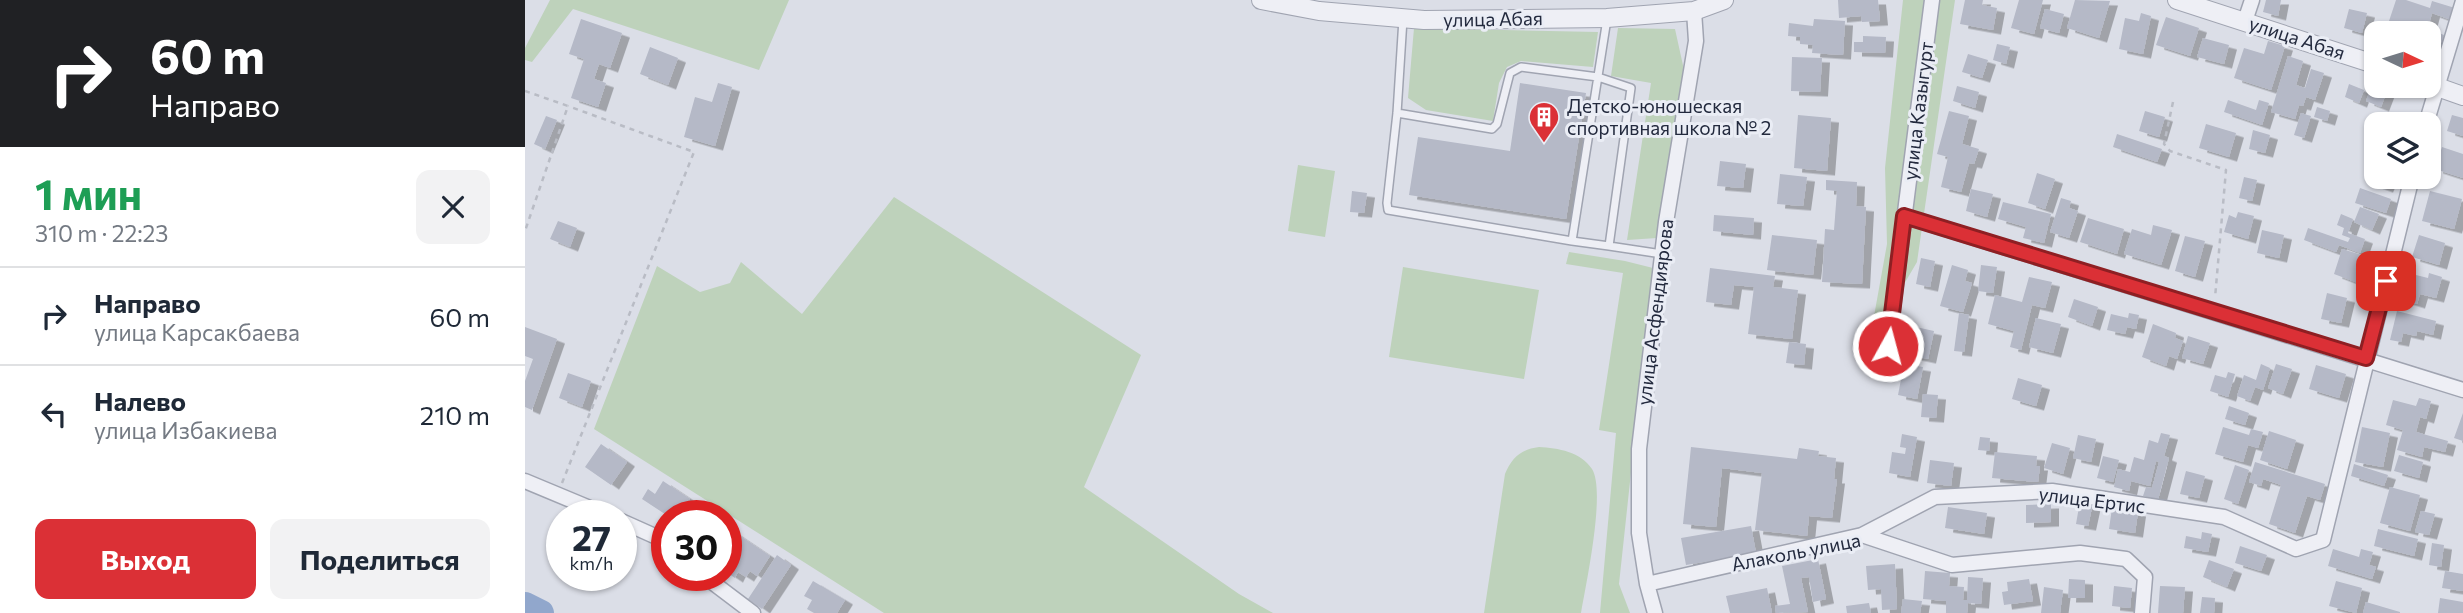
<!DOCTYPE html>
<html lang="ru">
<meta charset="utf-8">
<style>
:root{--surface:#fff;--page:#f2f2f3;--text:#1f2937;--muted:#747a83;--line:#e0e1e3;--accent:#db3036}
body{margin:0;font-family:Commissioner,sans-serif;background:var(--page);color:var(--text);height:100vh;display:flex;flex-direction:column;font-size:26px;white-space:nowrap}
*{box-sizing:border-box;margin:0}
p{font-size:23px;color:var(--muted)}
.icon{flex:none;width:38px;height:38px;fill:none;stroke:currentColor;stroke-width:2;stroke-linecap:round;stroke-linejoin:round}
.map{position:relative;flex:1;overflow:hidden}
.side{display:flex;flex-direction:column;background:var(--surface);width:525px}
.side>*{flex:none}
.banner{background:#202124;color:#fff;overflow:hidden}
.needle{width:46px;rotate:94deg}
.buttons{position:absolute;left:1839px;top:21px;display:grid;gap:14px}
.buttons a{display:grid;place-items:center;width:77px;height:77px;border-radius:14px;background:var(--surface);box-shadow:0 2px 5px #0004;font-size:35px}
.speed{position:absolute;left:21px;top:500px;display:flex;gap:14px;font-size:35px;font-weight:700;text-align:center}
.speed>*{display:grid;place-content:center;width:91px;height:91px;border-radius:50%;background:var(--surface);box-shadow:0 2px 5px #0004;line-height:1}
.speed small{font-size:18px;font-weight:400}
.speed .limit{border:10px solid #d22;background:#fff;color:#111}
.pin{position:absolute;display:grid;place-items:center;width:60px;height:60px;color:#fff;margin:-30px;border-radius:14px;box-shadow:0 4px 10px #0006}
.me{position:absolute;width:77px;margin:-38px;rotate:7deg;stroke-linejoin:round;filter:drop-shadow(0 0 5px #0008)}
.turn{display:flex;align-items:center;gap:24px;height:147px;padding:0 35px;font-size:32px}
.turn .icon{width:91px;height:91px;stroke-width:2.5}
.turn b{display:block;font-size:49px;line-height:60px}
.round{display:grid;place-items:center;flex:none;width:74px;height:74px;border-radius:14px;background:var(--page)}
.headline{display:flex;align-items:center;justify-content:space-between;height:119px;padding:0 35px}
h1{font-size:42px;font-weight:700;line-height:52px;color:#1e9e55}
.primary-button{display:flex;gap:14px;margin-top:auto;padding:14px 35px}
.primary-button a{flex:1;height:80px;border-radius:14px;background:var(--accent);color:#fff;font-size:28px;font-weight:700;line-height:80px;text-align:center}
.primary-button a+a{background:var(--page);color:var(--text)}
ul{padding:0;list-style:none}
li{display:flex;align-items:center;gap:21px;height:98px;padding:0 35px;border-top:2px solid var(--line)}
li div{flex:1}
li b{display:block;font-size:26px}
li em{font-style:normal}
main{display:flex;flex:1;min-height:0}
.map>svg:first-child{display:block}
.green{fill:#bed2bb}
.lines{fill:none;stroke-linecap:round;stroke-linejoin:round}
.river{stroke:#91a7cc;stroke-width:26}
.building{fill:#b5b9c7;filter:url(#shadow)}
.service-casing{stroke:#a0a4b1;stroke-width:10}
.minor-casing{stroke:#a0a4b1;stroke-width:17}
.tertiary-casing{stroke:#a0a4b1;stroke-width:20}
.path{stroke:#b9bcc5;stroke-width:2.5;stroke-dasharray:5 5;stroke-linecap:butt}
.service{stroke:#eeeff5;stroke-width:7}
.minor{stroke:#eeeff5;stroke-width:14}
.tertiary{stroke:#eeeff5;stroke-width:18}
.route-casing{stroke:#8e1f23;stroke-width:18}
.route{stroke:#db3036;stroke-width:12}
.labels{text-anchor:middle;stroke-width:6;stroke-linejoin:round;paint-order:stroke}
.street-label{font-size:19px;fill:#232a3e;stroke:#eaedf5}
.poi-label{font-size:19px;fill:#232a3e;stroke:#eaedf5;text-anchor:start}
</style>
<main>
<section class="side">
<div class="banner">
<div class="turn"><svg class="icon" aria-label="right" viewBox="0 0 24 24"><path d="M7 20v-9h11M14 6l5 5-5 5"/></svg><div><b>60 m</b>Направо</div></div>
</div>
<div class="headline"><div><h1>1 мин</h1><p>310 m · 22:23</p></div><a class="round"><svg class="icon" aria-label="close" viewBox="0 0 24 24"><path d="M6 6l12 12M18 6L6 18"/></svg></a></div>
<ul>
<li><svg class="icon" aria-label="right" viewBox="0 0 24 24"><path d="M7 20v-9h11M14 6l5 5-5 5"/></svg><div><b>Направо</b><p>улица Карсакбаева</p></div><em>60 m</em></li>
<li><svg class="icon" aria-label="left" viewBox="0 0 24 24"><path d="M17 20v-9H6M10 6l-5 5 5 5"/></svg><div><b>Налево</b><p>улица Избакиева</p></div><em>210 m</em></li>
</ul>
<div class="primary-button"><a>Выход</a><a>Поделиться</a></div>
</section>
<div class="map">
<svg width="1938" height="613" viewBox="0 0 1938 613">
<defs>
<filter id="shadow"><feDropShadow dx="8" dy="4.5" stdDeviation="0" flood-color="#0004"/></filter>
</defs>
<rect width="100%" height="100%" fill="#dbdee7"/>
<path class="green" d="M25 0H264L234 70 48 9 7 62 0 60V48Z
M1378 0H1430L1392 262 1344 344 1362 244 1360 168Z
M889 28 1073 32 1068 67 996 61 982 67 974 83 968 121 901 110 883 98Z
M1093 28 1150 29 1161 79 1132 238 1102 240 1126 83 1086 76Z
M773 165 810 171 800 237 763 231Z
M369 197 616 355 559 487 714 594 748 613H359L69 429 132 266 175 292 205 283 216 262 277 314Z
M1044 252 1100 261 1128 268 1094 584 1105 613H1075L1091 433 1074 430 1098 273 1041 264Z
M878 267 1014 290 999 379 864 357Z
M1014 447C1033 448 1056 452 1067 469 1081 491 1061 584 1056 613H959L980 474C987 457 997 449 1014 447Z"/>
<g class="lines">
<path class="river" d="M0 605 16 613"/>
</g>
<path class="building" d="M1313 0H1353L1355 21 1337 22 1336 16 1314 18Z
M1440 0H1458L1457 5 1472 8 1468 30 1435 24Z
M1494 0H1518L1509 34 1486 28Z
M1550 0 1585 1 1574 38 1542 28Z
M1741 0H1756L1753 16 1738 12Z
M1871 0H1881L1905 8 1907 1 1930 8 1926 20 1907 13 1903 28 1887 23 1883 33H1881L1862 27Z
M1520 9 1539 14 1534 33 1515 28Z
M1824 9 1842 13 1837 33 1819 28Z
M1616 13 1626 16 1618 54 1594 49 1600 18 1614 21Z
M1641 17 1674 28 1665 56 1631 45Z
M56 19 97 33 85 68 74 64 69 79 81 83 73 107 46 98 59 59 44 54Z
M1289 19 1320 21 1318 55 1287 53 1288 45 1275 44V37L1263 36 1264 23 1288 26Z
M1904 29 1919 35 1907 66 1904 65Z
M1338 36 1361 37 1360 53 1329 52V42H1338Z
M1678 38 1704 45 1699 64 1672 57Z
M1743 41 1760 46 1746 90 1709 78 1719 48 1739 54Z
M1472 44 1485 47 1481 64 1468 60Z
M125 47 153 58 143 85 115 74Z
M1443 54 1463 60 1457 78 1437 72Z
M1763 56 1778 61 1771 85 1780 88 1786 69 1799 73 1790 100 1781 97 1778 106 1774 105 1770 119 1746 112Z
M1267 57 1297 58 1295 92 1266 91Z
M1849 80H1852V86H1864L1856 107 1841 101Z
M193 83 207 87 190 146 159 137 170 97 187 102Z
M995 83 1061 93 1041 219 884 195 893 137 985 151Z
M1824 84 1839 90 1834 103 1820 97Z
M1432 86 1454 92 1450 108 1428 101Z
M1703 100 1731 110 1734 100 1744 103 1737 125 1699 112Z
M1792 107 1805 111 1802 121 1789 117Z
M1424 111 1444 116 1437 144 1454 149 1449 164 1444 163 1436 192 1416 187 1423 157 1412 154Z
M1620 111 1640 117 1634 137 1614 131Z
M1776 113 1786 116 1779 138 1769 135Z
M1273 115 1306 118 1302 171 1269 168Z
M1927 115 1938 118V136L1922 131Z
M21 116 32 120 20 149 9 144Z
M1851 122H1852V157L1841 154Z
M1681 124 1711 133 1704 157 1674 148Z
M1728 130 1745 135 1740 153 1724 149Z
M1592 134 1637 149 1632 162 1588 147Z
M1917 147 1938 154V178L1910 169Z
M1195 161 1221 164 1218 188 1192 186Z
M1848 163 1852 165V177H1865L1860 188 1841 181Z
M1512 173 1530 179 1520 209 1503 203Z
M1255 174 1282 177 1278 206 1252 204Z
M1719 177 1732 180 1727 201 1714 198Z
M1301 180 1332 182 1331 206 1341 207 1337 284 1297 282 1300 229 1309 230 1312 191 1301 190Z
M1835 188 1866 199 1861 213 1830 203Z
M1446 189 1468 194 1462 217 1441 211Z
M827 191 842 193 839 213 825 212Z
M1905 191 1937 199 1929 229 1897 221Z
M1536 198 1546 201 1544 208 1553 211 1544 238 1525 232Z
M1478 202 1526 214 1519 243 1498 238 1501 227 1473 219Z
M1835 207 1854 214 1847 230 1829 222Z
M1713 212 1729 216 1723 239 1699 232 1704 215 1711 218Z
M1816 214 1828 219 1823 233 1840 239 1835 253 1814 245 1811 252 1779 240 1783 228 1823 242 1825 238 1817 235 1819 228 1812 225Z
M1189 215 1229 218 1228 235 1188 231Z
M1563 218 1599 229 1592 254 1555 242Z
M33 221 52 228 45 247 25 239Z
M1628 225 1647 230 1636 265 1599 254 1607 229 1626 235Z
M1737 230 1759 235 1754 258 1732 253Z
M1247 235 1292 240 1288 275 1242 270Z
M1894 235 1920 243 1914 265 1887 257Z
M1660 236 1680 241 1670 277 1650 271Z
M1817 249 1837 255 1834 263 1839 266 1833 283 1809 274Z
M1396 258 1410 261 1405 287 1391 284Z
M1427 265 1443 270 1440 281 1447 283 1438 312 1415 306Z
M1456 265 1472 267 1468 293 1453 291Z
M1185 268 1250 276 1248 287 1273 290 1267 339 1223 334 1229 287 1209 285 1206 305 1181 302Z
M1883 273 1903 278 1904 273 1917 277 1911 298 1895 294 1892 304 1876 299Z
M1504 277 1527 282 1520 308 1507 305 1496 350 1485 347 1489 331 1463 324 1470 295 1497 302Z
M1802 293 1822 298 1816 323 1796 319Z
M1549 299 1573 307 1567 326 1543 317Z
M1872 311 1911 321 1908 335 1892 331 1891 336 1878 333 1876 342 1865 340Z
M1434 313 1444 315 1439 352 1429 351Z
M1604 313 1614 315 1611 329 1602 327 1600 334 1582 330 1586 314 1603 318Z
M1511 318 1536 324 1528 353 1504 347Z
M1628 324 1651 333 1650 338 1658 341 1652 359 1644 356 1641 366 1617 357Z
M1382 325 1409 331 1403 359 1375 353Z
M0 327 32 339 7 410 0 407V381L8 359 0 356Z
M1663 336 1685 343 1678 364 1657 358Z
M1264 342 1281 344 1279 365 1261 363Z
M1379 364 1398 367 1392 399 1373 395Z
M1736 364 1745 368 1738 390 1730 387 1725 401 1712 396 1719 375 1731 380Z
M1751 364 1767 369 1758 394 1743 388Z
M1791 365 1821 374 1814 398 1784 389Z
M1703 372 1710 374 1703 397 1685 391 1690 375 1701 378Z
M43 373 66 381 57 407 34 398Z
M1493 378 1517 385 1511 406 1487 399Z
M1398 394 1413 395 1411 418 1396 417Z
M1894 398 1906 401 1901 419 1895 417 1891 432 1923 441 1920 452 1899 447 1897 457 1872 450 1878 430 1861 425 1868 400 1891 406Z
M1704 406 1724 413 1720 425 1700 419Z
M1938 413V441L1929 438Z
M1698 427 1724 435 1726 429 1738 432 1733 448 1723 445 1718 462 1690 454Z
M1837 427 1865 433 1858 467 1830 462Z
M1744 431 1771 440 1762 469 1735 460Z
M1636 433 1645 435 1639 456 1644 458 1633 500 1618 496 1621 487 1627 488 1634 462 1631 461 1625 486 1606 481 1604 491 1589 487 1593 469 1605 472 1609 457 1619 460 1624 440 1633 443Z
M1377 434 1392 437 1385 477 1364 473 1367 452 1380 454 1381 448 1375 447Z
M1553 435 1571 439 1566 462 1548 458Z
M1455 437 1465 438 1464 451 1453 450Z
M1527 443 1545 448 1538 474 1519 468Z
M76 444 102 462 86 485 60 467Z
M1166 447 1272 459 1274 448 1294 451 1293 456 1311 458 1309 479H1312L1307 518 1284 516 1282 536 1230 530 1237 473 1197 468 1191 527 1158 524Z
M1470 452 1512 456 1511 466H1515L1513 482 1467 478Z
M1874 455 1898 462 1894 478 1869 471Z
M1578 456 1594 460 1588 482 1572 478Z
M1405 460 1429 463 1426 486 1402 483Z
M1730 462 1800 484 1795 500 1782 496 1770 533 1744 524 1756 485 1738 479 1736 486 1724 482Z
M1829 464 1863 475 1859 486 1826 476Z
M1710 465 1724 470 1713 504 1699 499Z
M1661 471 1680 476 1674 498 1655 494Z
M138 481 165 499 154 516H143L117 499 123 489 130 494Z
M1865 487 1895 495 1885 531 1855 523Z
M1555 501 1568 503 1563 526 1551 524Z
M1526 504V522L1501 523V505Z
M1423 507 1462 513 1459 534 1420 528Z
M1587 508 1613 512 1610 533 1584 529Z
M1896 511 1910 514 1904 535 1890 532Z
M1226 526 1231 553 1161 565 1156 538Z
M203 528 245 556 232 576 225 571 221 577 213 572 210 578 201 572Z
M1853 529 1893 539 1889 556 1849 546Z
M1677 532 1687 534 1683 552 1659 548 1661 536 1676 539Z
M1907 543 1919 545 1916 567 1904 565Z
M1715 546 1742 555 1736 571 1710 563Z
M1808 549 1834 557 1836 549 1848 552 1844 565 1851 567 1847 579 1803 566Z
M252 555 266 565 237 609 223 599Z
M1293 559 1301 599 1288 602 1284 577 1276 578 1283 612 1251 613 1250 606 1265 604 1257 566Z
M1684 560 1709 569 1702 587 1678 577Z
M1370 564 1372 609 1357 610 1356 589 1343 590 1341 566Z
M1400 571 1425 573 1424 586 1439 587 1438 600H1442L1443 577 1458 578 1456 604 1443 603 1442 613H1421V601L1398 599Z
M1920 571 1938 574V591L1917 588Z
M1504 579 1508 601 1479 605 1477 592 1483 591 1482 582Z
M1544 579 1560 580V598H1543Z
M288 581 320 600 312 613H289L282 609 287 600 279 596Z
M1811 581 1837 588 1831 613 1804 606Z
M1589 586 1607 588 1605 608 1587 606Z
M1635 586 1660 587 1658 613H1633Z
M1519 587 1538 590 1535 613H1516Z
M1242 588 1247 613H1205L1201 596Z
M1677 597 1690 598 1689 613H1675Z
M1915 598 1938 602V613H1913Z
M1378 599 1397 601 1395 613H1376Z
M1841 602 1875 612V613H1838Z
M1344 603 1346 613H1322L1321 606Z"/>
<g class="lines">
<g class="service-casing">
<path id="service" d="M878 19 872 113 862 203 863 210 1047 241 1082 19
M872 113 967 129 972 124 985 73 996 67 1073 77 1106 88 1084 246 1047 241
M1084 246 1137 254"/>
</g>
<g class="minor-casing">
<path id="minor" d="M1720 21 1727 0
M1901 124 1938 1
M1379 216 1938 390
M1363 346 1407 0
M0 481 84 516
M96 521 134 538 142 545
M1337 535 1410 497 1527 491 1699 517 1771 549 1798 540 1887 177
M179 576 228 613
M1122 584 1337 535 1427 565 1555 553 1601 559 1620 577 1617 613
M1130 613 1122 584 1114 533V449L1141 222 1171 41 1169 11"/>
</g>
<g class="tertiary-casing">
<path id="tertiary" d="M736 0 794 11 899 20 1082 18 1169 11 1199 0
M1652 0 1852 65
M1904 84 1938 96"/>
</g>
<path class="path" d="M0 91 43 106 0 231
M1648 102 1639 144 1645 151 1701 170 1690 298
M37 483 169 152 43 106"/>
<use href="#service" class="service"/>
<use href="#minor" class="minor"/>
<use href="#tertiary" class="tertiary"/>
</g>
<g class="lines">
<g class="route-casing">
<path id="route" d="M1363 346 1379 216 1841 358 1861 281"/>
</g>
<use href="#route" class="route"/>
</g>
<defs>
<g id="building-pin" transform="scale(1.575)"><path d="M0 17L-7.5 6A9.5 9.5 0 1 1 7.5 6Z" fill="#db3036" stroke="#eaedf5"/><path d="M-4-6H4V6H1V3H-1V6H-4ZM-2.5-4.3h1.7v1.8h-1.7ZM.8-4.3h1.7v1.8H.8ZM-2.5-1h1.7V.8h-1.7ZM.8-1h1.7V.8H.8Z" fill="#fff"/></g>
</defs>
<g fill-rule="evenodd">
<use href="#building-pin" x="1019" y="117"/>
</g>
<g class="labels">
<g class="street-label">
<text transform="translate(968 19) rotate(-1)" y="7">улица Абая</text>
<text transform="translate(1772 38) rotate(18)" y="7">улица Абая</text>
<text transform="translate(1393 111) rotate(-83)" y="7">улица Казыгурт</text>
<text transform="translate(1130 312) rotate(-83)" y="7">улица Асфендиярова</text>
<text transform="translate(1567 500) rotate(7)" y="7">улица Ертис</text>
<text transform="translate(1271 552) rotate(-11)" y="7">Алаколь улица</text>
</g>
<g class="poi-label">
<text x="1042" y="113">Детско-юношеская<tspan x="1042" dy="22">спортивная школа № 2</tspan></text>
</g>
</g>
</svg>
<div class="buttons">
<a><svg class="needle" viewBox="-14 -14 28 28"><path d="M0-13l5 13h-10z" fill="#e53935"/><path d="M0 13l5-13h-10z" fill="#747a83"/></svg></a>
<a><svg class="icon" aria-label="layers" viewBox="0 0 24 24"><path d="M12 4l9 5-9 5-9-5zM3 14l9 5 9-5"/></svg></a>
</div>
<div class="speed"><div>27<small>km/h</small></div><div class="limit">30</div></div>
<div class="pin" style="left:1861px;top:281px;background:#d93025"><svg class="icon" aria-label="arrive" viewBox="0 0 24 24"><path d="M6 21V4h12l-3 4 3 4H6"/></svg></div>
<svg class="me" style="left:1363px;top:346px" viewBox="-20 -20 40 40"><circle r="17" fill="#db3036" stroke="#fff" stroke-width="3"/><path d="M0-11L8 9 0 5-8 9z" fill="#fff"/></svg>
</div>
</main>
